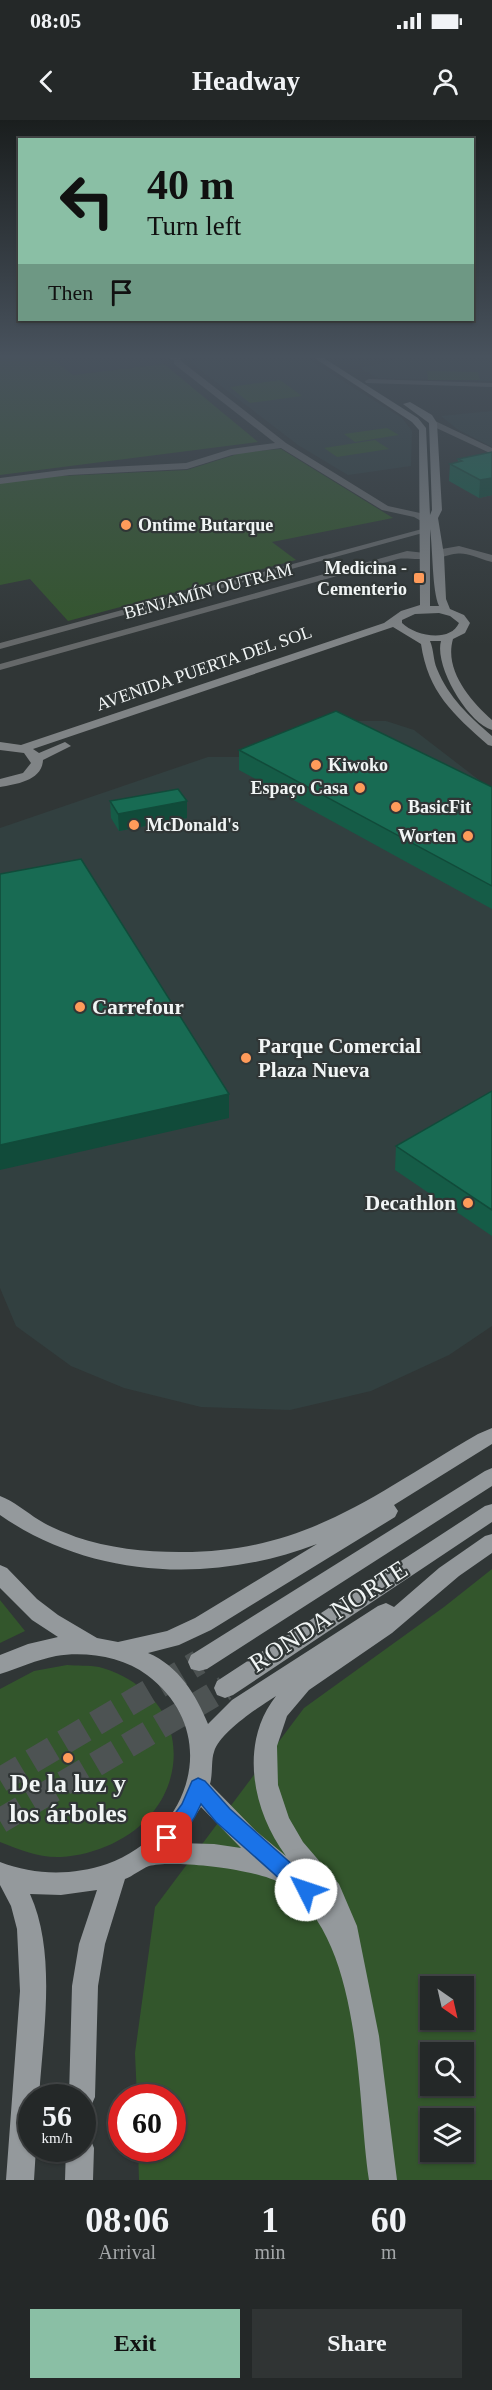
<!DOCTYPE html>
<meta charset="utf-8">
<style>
:root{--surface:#242828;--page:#303434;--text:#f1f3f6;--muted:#a3a6a8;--line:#414445;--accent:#8abfa5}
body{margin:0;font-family:Georgia,serif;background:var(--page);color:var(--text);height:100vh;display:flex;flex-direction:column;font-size:22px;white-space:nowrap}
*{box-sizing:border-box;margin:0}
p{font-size:20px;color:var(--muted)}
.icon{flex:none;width:33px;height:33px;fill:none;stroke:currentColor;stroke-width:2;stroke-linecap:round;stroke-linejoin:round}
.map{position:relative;height:2060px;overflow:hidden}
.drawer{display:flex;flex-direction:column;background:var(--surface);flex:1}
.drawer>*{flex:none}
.top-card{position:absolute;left:18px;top:18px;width:456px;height:183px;border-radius:0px;box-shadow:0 2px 4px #0004,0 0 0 2px var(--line);background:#8abfa5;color:#111;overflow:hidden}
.needle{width:39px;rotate:146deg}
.buttons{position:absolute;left:420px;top:1856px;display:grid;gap:12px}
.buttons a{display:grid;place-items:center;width:54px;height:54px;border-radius:0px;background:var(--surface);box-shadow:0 2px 4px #0004,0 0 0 2px var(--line);font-size:30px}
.speed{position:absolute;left:18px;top:1964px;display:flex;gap:12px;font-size:30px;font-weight:700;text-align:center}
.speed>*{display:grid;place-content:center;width:78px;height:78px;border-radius:50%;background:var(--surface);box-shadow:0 2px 4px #0004,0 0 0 2px var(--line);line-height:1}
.speed small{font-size:15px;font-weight:400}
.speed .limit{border:9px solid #d22;background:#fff;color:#111}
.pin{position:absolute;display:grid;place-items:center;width:51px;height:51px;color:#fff;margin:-26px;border-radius:12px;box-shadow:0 3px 9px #0006}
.me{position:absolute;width:66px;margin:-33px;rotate:311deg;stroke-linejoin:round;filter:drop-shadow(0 0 4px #0008)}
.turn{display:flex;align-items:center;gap:21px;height:126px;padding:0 30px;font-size:27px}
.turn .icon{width:78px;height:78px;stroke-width:2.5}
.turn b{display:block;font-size:42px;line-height:51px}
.then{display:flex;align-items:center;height:57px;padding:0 30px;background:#0003;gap:12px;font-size:22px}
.eta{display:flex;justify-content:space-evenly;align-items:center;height:102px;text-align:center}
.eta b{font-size:36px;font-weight:700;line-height:42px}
.primary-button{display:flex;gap:12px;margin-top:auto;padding:12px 30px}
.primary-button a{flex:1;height:69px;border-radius:0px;background:var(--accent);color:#111;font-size:24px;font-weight:700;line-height:69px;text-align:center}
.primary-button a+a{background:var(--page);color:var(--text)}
.status{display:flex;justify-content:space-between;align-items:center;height:42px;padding:0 30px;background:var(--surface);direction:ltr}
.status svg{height:16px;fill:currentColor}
header{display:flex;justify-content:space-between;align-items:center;height:78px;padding:0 30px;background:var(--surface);font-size:27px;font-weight:700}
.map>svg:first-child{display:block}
.built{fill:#324040}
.green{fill:#33562c;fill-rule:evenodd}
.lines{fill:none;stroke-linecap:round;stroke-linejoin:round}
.primary-tunnel{stroke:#4d5353;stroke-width:25;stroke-dasharray:25 12;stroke-linecap:butt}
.minor{fill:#656869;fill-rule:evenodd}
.secondary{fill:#808486;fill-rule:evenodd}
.primary{fill:#94999c;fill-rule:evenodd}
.wall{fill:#155c47}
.shaded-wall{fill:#114b3a}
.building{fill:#186b53;stroke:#114b3a;stroke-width:1.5}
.route{fill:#1a73e8;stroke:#114b97;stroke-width:1.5}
.poi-dot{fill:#ff9b5a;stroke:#303636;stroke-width:2}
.labels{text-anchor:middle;stroke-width:4.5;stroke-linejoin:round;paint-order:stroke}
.far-poi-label{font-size:18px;font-weight:bold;fill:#f1f5f5;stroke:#303636;text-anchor:start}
.far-street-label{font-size:18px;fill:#f1f5f5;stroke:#303636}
.poi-label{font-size:21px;font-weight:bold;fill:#f1f5f5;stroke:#303636;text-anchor:start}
.near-street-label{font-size:26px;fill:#f1f5f5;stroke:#303636}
.near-poi-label{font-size:26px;font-weight:bold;fill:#f1f5f5;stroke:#303636}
</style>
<div class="status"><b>08:05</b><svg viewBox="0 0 49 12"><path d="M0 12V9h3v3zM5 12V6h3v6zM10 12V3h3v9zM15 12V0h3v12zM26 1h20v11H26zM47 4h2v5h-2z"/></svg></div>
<header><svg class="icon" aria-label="back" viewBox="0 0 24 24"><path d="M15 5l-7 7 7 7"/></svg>Headway<svg class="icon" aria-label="person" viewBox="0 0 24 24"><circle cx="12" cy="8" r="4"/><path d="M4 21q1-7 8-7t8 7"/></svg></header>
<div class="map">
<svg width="492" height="2060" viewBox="0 0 492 2060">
<rect width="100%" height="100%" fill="#303636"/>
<path class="built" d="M50 237H155L164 244 73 255Z
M202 237H305L402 298 412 311 411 346 348 355 298 325 190 242Z
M407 237H492V261L378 258 360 248Z
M492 291V327L457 309 441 296Z
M348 601H386L414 610 492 670V1206L449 1235 371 1271 290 1290 201 1287 124 1268 71 1246 16 1206 0 1168V708L208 637H240Z"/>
<path class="green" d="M0 237H50L73 255 164 244 258 322 0 355Z
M427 251 478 252 480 260H428Z
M280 260 302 276 250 283 230 267Z
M387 308 399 315 355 322 344 314Z
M375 320 389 329 337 337 324 328Z
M281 329 393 398 272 422 296 440 68 501 30 459 0 465V363L41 357 187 350 244 332Z
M492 1449V2060H139L138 2028H172V1977H137L135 1933 155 1787 304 1588 444 1487ZM430 1866H464V1899H430ZM430 1932H464V1965H430ZM430 1998H464V2031H430Z
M0 1480 25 1511 0 1523Z
M67 1545C77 1546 89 1545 99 1547 115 1551 131 1559 143 1570 181 1600 183 1655 153 1692 132 1719 95 1735 61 1737 39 1738 20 1730 0 1722V1569L34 1551Z"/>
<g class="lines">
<path class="primary-tunnel" d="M0 1660 199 1542
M0 1701 225 1568"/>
<path class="minor" d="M164 237H181V241L286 323 388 386 420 393 428 399 423 402 414 397 382 390 281 328 232 335 187 349 70 355 0 364V358L70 349 186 343 231 329 275 323 174 244V240Z
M369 259 492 263V267L366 263 365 261Z
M433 300 492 328V334L430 305 429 303Z
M422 409 430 411 0 529V523Z
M459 426 492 435V442C466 435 466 429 439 438L434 435 442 429Z
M407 431 425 433 430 436C423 442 408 437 398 439L0 550V544Z"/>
<path class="secondary" d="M313 237H322L418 298 426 308 430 395 432 390 429 303 403 284 410 282 432 295 437 303 442 390 438 398 444 435 446 479 450 489 464 495 470 503 465 513 453 519C444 550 470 580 492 600V610C468 603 434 546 441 521H430C434 530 433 540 437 549 449 578 469 596 492 616V626L488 625C453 594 428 572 421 524L393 507 33 629 39 633 65 622 71 626 43 640C42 661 16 664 0 667V659L23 653 31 643 24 633 0 630V622L21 625 384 503 401 491 420 485 419 310 412 302ZM430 409C433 430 432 470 439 486H430ZM439 493 450 496 459 503C450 523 415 516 402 503V500L415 494Z"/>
<path class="primary" d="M492 1308V1324L394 1385 398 1391 395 1397 211 1510 179 1525 148 1533C179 1546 196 1575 208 1604L232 1580 378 1486 386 1483 394 1487 439 1448 485 1416 492 1414V1433L459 1456 392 1513 309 1570 287 1596 277 1626 278 1665 289 1698 303 1722 339 1764 357 1806 379 1916 397 2060H369C356 1974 364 1819 283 1765 272 1757 251 1753 236 1750 218 1746 166 1741 149 1746 141 1749 133 1756 125 1759L105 1824 98 1866 95 1977 91 1986 82 1990V1977H69L72 1866 79 1824 97 1770 61 1775 30 1774C57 1833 43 1914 39 1977H32V2028H36L34 2060H6L20 1871 17 1809 11 1786 0 1765V1742C34 1755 71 1756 107 1744 190 1714 224 1613 147 1555 123 1537 86 1531 56 1536 36 1540 19 1548 0 1554V1535L28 1524 58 1517 32 1500 0 1468V1445L7 1448 37 1479 58 1495 97 1518 118 1522 167 1511 195 1498 317 1424C213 1464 92 1459 0 1395V1376C14 1381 26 1392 39 1400 49 1407 64 1412 76 1417 108 1428 145 1432 179 1432 307 1433 374 1374 478 1314ZM276 1576C239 1623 252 1690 286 1736L256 1711 210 1664C213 1654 211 1640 214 1632 220 1612 259 1587 276 1576ZM201 1687 241 1728 214 1724 177 1723Z
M492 1348V1366L207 1549 199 1551 191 1549 188 1542 191 1535 485 1351Z
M492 1384V1402L233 1575 225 1578 217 1575 214 1568 217 1561 485 1386Z
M82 2015 90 2018 94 2028 93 2060H65L66 2028H82Z"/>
</g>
<path class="wall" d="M492 332V375L479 378 449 361 450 344 458 342V339Z
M239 630 492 667V789L239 650Z
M110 681 187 698 119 711 111 698Z
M492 971V1116L395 1050 396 1026Z"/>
<path class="shaded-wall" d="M492 358V375L479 378 480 360Z
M187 681V698L119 711 118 694Z
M229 974V998L0 1050V1025Z"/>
<path class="building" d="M492 332V358L480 360 450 344 462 341 458 339Z
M336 591 492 667V766L239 630Z
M178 669 187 681 118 694 110 681Z
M81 739 229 974 0 1025V754Z
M492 971V1090L396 1026Z"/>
<linearGradient id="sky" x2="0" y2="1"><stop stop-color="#1a1e1e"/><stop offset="0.45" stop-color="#48525d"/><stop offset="1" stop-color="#48525d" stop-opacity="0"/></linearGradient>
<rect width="492" height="525" fill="url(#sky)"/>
<path class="route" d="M198 1658 205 1661 230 1689 313 1763 316 1770 313 1776 306 1779 299 1776 216 1702 201 1684C195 1698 182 1721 167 1727L160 1724 157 1718 182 1684 192 1661Z"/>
<g class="poi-dot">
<circle cx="126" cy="405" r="6"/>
<rect x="413" y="452" width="12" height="12" rx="3"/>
<circle cx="316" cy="645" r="6"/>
<circle cx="360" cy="668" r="6"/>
<circle cx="396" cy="687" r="6"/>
<circle cx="134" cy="705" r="6"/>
<circle cx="468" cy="716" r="6"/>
<circle cx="80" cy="887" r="6"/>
<circle cx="246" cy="938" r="6"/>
<circle cx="468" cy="1083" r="6"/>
<circle cx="68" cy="1638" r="6"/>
</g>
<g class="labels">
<g class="far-poi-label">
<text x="138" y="411">Ontime Butarque</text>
<text x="407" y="454" text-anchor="end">Medicina -<tspan x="407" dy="21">Cementerio</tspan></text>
<text x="328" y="651">Kiwoko</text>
<text x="348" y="674" text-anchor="end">Espaço Casa</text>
<text x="408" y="693">BasicFit</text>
<text x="146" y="711">McDonald's</text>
<text x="456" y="722" text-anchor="end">Worten</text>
</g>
<g class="far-street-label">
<text transform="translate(208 471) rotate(-15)" y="6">BENJAMÍN OUTRAM</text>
<text transform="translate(204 548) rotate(-19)" y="6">AVENIDA PUERTA DEL SOL</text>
</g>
<g class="poi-label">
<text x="92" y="894">Carrefour</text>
<text x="258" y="933">Parque Comercial<tspan x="258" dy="24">Plaza Nueva</tspan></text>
<text x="456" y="1090" text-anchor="end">Decathlon</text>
</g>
<g class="near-street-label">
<text transform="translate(328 1496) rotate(-33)" y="9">RONDA NORTE</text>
</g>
<g class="near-poi-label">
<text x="68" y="1672">De la luz y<tspan x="68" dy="30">los árboles</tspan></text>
</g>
</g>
</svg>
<div class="buttons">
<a><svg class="needle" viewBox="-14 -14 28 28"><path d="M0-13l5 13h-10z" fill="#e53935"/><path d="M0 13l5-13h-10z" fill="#a3a6a8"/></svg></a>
<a><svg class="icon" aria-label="search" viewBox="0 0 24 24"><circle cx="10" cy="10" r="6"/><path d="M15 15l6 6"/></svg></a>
<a><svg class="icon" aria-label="layers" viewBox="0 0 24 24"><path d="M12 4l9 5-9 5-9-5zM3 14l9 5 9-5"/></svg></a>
</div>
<div class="speed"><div>56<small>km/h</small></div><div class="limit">60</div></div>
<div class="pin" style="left:167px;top:1718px;background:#d93025"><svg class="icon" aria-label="arrive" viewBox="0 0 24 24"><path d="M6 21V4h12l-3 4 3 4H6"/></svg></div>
<svg class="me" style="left:306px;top:1770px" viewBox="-20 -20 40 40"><circle r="19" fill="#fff"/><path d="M0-13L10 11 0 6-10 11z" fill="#1a73e8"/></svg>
<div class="top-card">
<div class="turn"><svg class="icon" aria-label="left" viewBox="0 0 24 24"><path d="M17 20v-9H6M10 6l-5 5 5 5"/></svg><div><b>40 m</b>Turn left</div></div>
<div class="then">Then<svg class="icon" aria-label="arrive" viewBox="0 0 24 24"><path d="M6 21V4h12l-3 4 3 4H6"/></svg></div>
</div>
</div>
<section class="drawer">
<div class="eta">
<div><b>08:06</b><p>Arrival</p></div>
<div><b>1</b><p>min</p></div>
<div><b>60</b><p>m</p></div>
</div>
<div class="primary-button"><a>Exit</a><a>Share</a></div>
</section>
